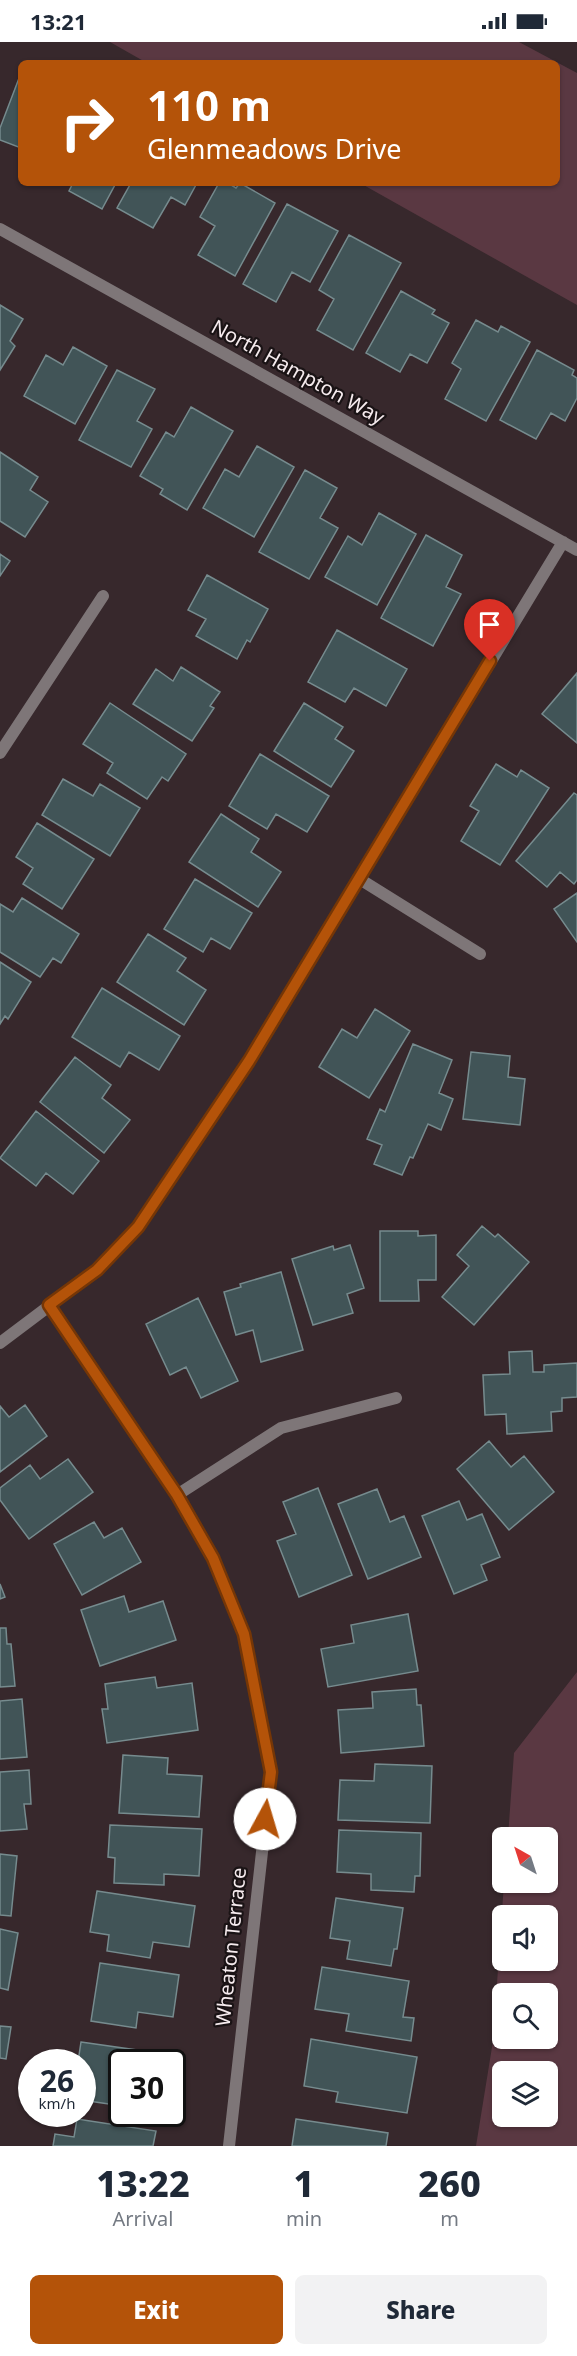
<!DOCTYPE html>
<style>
:root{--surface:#fff;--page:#f2f2f3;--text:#1f2937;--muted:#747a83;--accent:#b45309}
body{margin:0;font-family:"Noto Sans",sans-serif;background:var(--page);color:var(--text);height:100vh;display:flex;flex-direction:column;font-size:22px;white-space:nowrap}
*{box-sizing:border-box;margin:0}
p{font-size:20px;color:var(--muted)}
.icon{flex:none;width:33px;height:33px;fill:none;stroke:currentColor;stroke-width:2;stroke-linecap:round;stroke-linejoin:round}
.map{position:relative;height:2104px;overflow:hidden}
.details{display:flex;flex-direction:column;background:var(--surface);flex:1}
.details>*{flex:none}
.hud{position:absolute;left:18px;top:18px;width:542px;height:126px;border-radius:9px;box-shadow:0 2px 4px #0004;background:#b45309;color:#fff;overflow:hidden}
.needle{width:39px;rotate:321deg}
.buttons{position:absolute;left:492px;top:1785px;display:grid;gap:12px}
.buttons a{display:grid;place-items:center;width:66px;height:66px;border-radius:9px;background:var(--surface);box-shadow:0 2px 4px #0004;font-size:30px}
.speed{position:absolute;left:18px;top:2007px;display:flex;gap:12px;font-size:30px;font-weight:700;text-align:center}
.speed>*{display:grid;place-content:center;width:78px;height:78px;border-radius:50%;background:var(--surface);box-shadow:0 2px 4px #0004;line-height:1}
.speed small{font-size:15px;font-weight:400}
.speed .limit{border:3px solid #111;border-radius:9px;background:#fff;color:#111}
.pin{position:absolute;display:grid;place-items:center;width:51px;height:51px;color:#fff;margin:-62px -26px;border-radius:50% 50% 50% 0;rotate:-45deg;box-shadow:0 0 6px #0007}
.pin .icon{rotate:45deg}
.me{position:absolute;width:66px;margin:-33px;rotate:6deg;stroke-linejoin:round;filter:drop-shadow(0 0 4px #0008)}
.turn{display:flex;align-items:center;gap:21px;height:126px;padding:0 30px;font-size:27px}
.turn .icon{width:78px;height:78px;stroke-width:2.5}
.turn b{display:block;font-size:42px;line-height:51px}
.eta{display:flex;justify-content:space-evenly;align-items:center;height:102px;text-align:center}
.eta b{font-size:36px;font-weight:800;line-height:42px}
.action{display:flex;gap:12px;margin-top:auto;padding:12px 30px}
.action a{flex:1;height:69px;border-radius:9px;background:var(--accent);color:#fff;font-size:24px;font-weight:800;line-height:69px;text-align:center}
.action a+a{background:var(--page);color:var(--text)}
.status{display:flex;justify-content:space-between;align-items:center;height:42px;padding:0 30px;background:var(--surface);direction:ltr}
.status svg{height:16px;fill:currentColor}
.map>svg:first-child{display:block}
.green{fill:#5a3842;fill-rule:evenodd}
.building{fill:#415457;stroke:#768b8e;stroke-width:1.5}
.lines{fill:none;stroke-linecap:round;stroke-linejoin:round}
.street{stroke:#7e7678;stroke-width:12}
.route-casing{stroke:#753606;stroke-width:15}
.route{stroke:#b45309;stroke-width:10}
.labels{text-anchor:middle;stroke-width:4.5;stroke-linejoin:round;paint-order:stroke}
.street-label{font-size:20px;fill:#f6ebee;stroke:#1a1315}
</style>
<div class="status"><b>13:21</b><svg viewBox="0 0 49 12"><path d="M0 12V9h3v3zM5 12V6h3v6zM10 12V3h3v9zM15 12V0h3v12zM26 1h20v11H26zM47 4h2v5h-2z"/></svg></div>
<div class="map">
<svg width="577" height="2104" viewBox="0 0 577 2104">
<rect width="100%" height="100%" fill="#37282c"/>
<path class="green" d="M110 0H519L577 31V263L360 141H556V21H147Z
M577 1630V2104H476L493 1999 504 1841 548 1840V1796L508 1795 514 1711ZM502 1874H548V1918H502ZM502 1952H548V1996H502ZM502 2030H548V2074H502Z"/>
<path class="building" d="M21 31V106L0 98V86Z
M73 141H116L102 167 69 149Z
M131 141H197L185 163 171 155 153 186 117 166Z
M219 141H228L236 146 240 141 275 161 235 234 198 213 215 184 200 175Z
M287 162 338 189 310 240 292 230 276 260 243 242Z
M349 193 401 221 353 308 317 288 334 257 319 248Z
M401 249 435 268 432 272 449 281 427 321 410 312 400 330 366 311Z
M0 263 23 277 10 299 15 304 0 328Z
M476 278 498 290 501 284 530 300 486 379 445 357 461 327 452 321Z
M73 305 107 324 75 382 24 354 46 313 63 323Z
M537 308 574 328 572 333 577 336V356L565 379 551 371 536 397 500 378Z
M117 328 155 347 137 379 152 387 131 425 79 398Z
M191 365 233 389 187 468 160 452 163 447 140 434 166 390 174 395Z
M257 404 294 425 254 495 203 466 225 427 239 435Z
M0 410 38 435 30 448 48 460 25 495 0 479Z
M305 428 337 446 320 476 338 486 309 537 259 510Z
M379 471 416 492 377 563 325 535 348 494 362 503Z
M426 493 462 513 446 545 461 552 433 604 381 576Z
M0 512 10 519 0 534Z
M207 533 268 567 250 600 247 598 237 617 196 594 206 577 188 568Z
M337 588 407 627 386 664 354 646 345 660 308 640Z
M181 625 220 650 210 664 214 666 192 699 133 662 156 627 173 639Z
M577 631V701L542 672Z
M110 661 186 712 168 739 162 735 147 757 107 731 113 721 83 702Z
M304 661 343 685 335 697 354 709 331 745 274 709Z
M260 712 329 754 307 790 276 772 267 787 229 764Z
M496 722 517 735 521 728 549 746 500 823 461 799 479 769 470 764Z
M63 737 93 754 100 742 140 766 110 814 42 773Z
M574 751 577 753V838L574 842 560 830 547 845 516 819Z
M221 772 259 797 251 810 281 830 258 865 189 820Z
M37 781 94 817 62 867 23 842 33 826 16 815Z
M195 837 252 871 230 907 211 896 203 910 164 887Z
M577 851V900L554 867Z
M22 856 79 892 61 921 53 916 40 935 0 910V862L13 870Z
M148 892 186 916 177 929 206 948 184 983 117 940Z
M0 920 31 940 8 977 5 974 0 982Z
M102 946 180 994 159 1028 129 1010 120 1025 72 995Z
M375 967 410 989 369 1056 319 1025 342 987 357 996Z
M413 1002 452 1018 439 1051 453 1057 441 1088 428 1082 413 1116 410 1115 402 1133 374 1122 382 1103 367 1097 380 1067 385 1070Z
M471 1010 510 1014 508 1035 525 1037 520 1083 463 1077Z
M75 1015 111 1043 102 1056 130 1078 104 1111 40 1060Z
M36 1069 99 1119 73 1152 46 1131 36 1144 0 1116Z
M482 1184 495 1195 498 1192 529 1220 474 1283 442 1255 469 1224 457 1213Z
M380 1189H418V1194L436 1193V1238H418L419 1259H380Z
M350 1203 364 1246 347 1252 353 1271 313 1283 292 1217 333 1204 334 1208Z
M281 1230 303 1308 261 1320 253 1288 236 1293 224 1250 241 1245 240 1242Z
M198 1256 238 1339 201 1356 186 1325 170 1333 146 1282Z
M532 1309 533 1330H544V1323L577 1321V1355L562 1356V1369L551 1370 552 1389 507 1392 506 1372 485 1373 483 1333 510 1332 509 1310Z
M25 1363 47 1394 0 1430V1364L9 1375Z
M489 1399 511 1425 524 1414 554 1450 509 1488 457 1427Z
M68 1417 93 1450 29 1497 0 1458V1446L30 1423 40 1437Z
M318 1446 352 1533 299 1555 277 1499 296 1492 283 1460Z
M377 1447 390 1480 404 1474 421 1515 368 1537 338 1462Z
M459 1459 467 1478 482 1472 500 1515 481 1523 487 1538 454 1552 422 1474Z
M94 1480 104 1496 122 1486 141 1520 82 1553 54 1502Z
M0 1542 5 1555 0 1557Z
M124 1554 129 1570 163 1559 176 1598 100 1624 81 1568Z
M408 1572 418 1629 328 1645 321 1607 354 1601 351 1583Z
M0 1586H6L7 1602H11L15 1644 0 1645Z
M155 1635 157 1646 192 1641 198 1688 107 1701 102 1667H108L105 1642Z
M416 1647 417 1663H421L424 1704 341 1711 338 1668 373 1666 372 1650Z
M22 1657 27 1715 0 1717V1659Z
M123 1713 168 1716 167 1732 202 1734 199 1775 119 1771Z
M375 1722 432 1724 430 1781 338 1778 340 1738 374 1739Z
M29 1728 31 1762H24L27 1787 0 1789V1730Z
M110 1783 202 1787 199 1834 164 1832V1843L114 1841 115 1816 108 1815Z
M339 1788 421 1791 420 1834H415L414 1850 371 1848V1832L337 1830Z
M0 1812 17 1814 11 1874 0 1873Z
M97 1849 195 1864 189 1905 153 1900 150 1916 107 1909 109 1893 90 1890Z
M336 1856 403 1866 397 1907H394L391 1924 347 1917 350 1899 330 1896Z
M0 1887 18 1891 8 1948 0 1946Z
M100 1921 179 1933 173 1975 138 1970 136 1986 91 1979Z
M322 1925 409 1939 403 1975 414 1976 411 1999 346 1989 349 1972 315 1967Z
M0 1984 11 1985 6 2017 0 2016Z
M311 1997 417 2015 407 2071 336 2060 338 2050 304 2044Z
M81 2000 172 2013 171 2020H122V2064L82 2058V2020H78Z
M77 2077 156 2089 153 2104H53L55 2092 74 2095Z
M296 2077 388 2091 386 2104H292Z"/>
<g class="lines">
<path class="street" d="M0 187 577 508
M0 711 103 554
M358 836 480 912
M49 1263 177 1453 213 1516 244 1591 271 1730 229 2104
M0 1301 97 1228 138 1185 249 1019 563 500
M177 1453 281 1386 396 1356"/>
</g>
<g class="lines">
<g class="route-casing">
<path id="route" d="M265 1777 271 1730 244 1592 213 1516 177 1453 49 1263 97 1228 138 1185 249 1019 490 619"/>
</g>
<use href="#route" class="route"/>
</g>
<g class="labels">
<g class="street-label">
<text transform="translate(298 330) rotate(29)" y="7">North Hampton Way</text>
<text transform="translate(231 1905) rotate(-84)" y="7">Wheaton Terrace</text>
</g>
</g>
</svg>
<div class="buttons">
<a><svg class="needle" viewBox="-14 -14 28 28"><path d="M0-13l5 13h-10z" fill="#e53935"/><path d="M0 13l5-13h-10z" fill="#747a83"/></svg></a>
<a><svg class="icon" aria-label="sound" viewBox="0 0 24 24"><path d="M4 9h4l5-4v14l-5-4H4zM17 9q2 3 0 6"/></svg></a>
<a><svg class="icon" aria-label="search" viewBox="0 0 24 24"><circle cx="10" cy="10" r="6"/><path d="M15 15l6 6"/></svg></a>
<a><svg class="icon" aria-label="layers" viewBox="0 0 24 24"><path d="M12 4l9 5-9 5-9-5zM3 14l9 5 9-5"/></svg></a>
</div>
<div class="speed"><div>26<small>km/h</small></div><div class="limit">30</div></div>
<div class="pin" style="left:490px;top:619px;background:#d93025"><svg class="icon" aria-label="arrive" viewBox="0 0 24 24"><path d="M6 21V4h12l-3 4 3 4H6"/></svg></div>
<svg class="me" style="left:265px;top:1777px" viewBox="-20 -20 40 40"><circle r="19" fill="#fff"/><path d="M0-13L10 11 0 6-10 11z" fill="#b45309"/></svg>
<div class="hud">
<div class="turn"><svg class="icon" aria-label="right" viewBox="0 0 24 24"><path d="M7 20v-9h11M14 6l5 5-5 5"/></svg><div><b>110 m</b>Glenmeadows Drive</div></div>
</div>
</div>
<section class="details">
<div class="eta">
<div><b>13:22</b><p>Arrival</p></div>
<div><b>1</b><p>min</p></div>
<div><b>260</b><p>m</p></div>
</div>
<div class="action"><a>Exit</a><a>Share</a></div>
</section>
